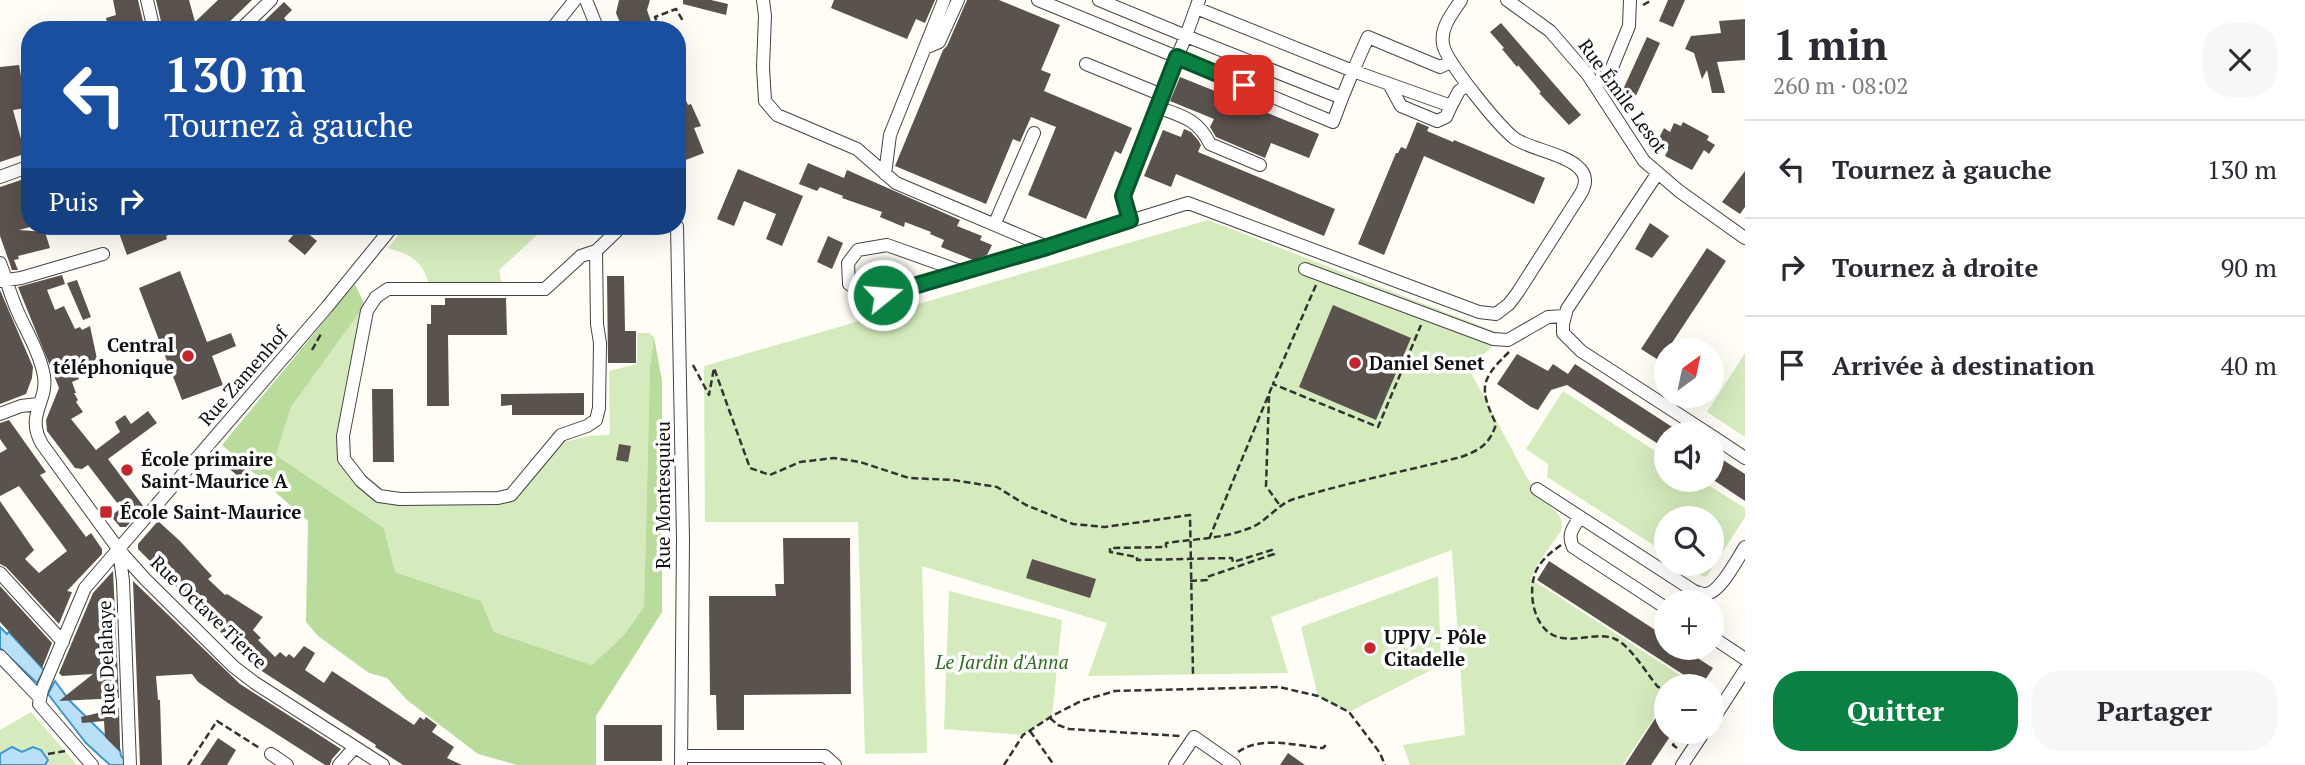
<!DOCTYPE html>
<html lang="fr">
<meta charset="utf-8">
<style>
:root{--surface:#fff;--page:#f7f7f7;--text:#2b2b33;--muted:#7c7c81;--line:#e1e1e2;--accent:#0b8043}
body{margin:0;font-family:"PT Serif",serif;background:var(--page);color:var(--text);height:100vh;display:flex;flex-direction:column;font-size:26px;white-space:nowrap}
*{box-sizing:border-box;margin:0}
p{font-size:23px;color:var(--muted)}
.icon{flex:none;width:38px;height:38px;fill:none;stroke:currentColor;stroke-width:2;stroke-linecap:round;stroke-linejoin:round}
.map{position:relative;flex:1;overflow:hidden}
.sheet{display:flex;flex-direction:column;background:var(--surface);width:560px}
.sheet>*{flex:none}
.guide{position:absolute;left:21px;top:21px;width:665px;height:214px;border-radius:28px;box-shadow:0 7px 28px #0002;background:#1a4fa0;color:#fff;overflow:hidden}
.needle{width:46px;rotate:33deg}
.controls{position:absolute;left:1654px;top:338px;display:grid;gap:14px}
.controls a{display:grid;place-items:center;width:70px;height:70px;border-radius:50%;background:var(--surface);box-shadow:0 7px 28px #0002;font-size:35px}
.pin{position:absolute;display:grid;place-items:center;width:60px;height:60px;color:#fff;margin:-30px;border-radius:14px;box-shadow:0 4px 10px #0006}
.me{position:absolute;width:77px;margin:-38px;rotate:73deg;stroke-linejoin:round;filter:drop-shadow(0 0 5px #0008)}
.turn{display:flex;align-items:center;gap:24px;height:147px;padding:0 28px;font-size:32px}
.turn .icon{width:91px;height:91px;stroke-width:2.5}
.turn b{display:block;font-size:49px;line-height:60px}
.then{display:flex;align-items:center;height:66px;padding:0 28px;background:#0003;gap:14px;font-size:26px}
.round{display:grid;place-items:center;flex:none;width:74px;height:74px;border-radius:28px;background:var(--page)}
.overview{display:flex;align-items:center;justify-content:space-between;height:119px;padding:0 28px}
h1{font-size:42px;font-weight:700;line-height:52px}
.action{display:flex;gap:14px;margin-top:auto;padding:14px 28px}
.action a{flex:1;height:80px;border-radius:28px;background:var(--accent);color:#fff;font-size:28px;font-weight:700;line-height:80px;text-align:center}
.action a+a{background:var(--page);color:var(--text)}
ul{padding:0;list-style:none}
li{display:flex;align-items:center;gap:21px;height:98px;padding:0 28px;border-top:2px solid var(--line)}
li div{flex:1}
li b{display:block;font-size:26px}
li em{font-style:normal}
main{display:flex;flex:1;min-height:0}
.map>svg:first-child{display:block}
.green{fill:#d5ebbd}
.forest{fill:#b9dc9c}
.water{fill:#b9e0f7;stroke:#3f96cf;stroke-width:2}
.building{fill:#5a524d}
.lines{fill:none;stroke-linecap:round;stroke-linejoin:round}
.minor-casing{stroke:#444;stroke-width:14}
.path{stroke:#333;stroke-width:2.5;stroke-dasharray:7 3.5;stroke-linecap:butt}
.minor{stroke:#fff;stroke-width:12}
.route-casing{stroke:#07532c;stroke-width:18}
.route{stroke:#0b8043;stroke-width:12}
.poi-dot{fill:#c4262e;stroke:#fff;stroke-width:2.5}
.labels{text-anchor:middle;stroke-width:7;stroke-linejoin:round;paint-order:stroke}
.street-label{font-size:19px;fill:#111;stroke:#fff}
.poi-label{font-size:19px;font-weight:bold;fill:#111;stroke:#fff;text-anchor:start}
.park-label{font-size:19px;font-style:italic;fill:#2f6b1f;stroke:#fff}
</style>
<main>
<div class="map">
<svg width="1745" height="765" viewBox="0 0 1745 765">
<rect width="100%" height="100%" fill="#fffdf5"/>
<path class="green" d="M1208 220 1504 335 1469 369 1534 491 1559 515 1562 522 1561 531 1536 566 1531 579 1697 686H1666V714L1659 710 1623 765H1410L1403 745 1465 735 1452 550 1271 617 1288 673 1088 676 1107 623 922 566 927 753 865 754 858 522H705L704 366Z
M406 226H547L499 270 502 285 429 284C421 259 411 255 388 248Z
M365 305 338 454 390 503 509 502 517 498 560 443 588 436 610 435 609 371 637 364V333H649L654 337 650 367 644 607 624 635 592 665 494 632 481 601 395 572 384 528 276 455 291 407Z
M1745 353V437L1707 412Z
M1563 391 1666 458V480H1700L1745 508V517L1707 576 1704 577 1682 564H1712V518H1666V553L1547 477 1548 464 1526 449Z
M1438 576 1441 665 1349 712 1318 696 1301 627Z
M949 591 1062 620 1052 716 1023 735 944 729Z
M31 712 77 765H0V730Z"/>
<path class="forest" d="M355 284 365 305 291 407 276 455 384 528 395 572 481 601 494 632 592 665 624 635 644 607 650 367 654 337 662 381V612L596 716V765H517L478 754 407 700 387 678 369 673 318 636 306 622 308 521 222 445Z"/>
<path class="water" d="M0 627 7 634 9 632 44 670 37 683 0 648Z
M55 681 69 700 120 750 121 756 130 765H110L86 743 48 694Z
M12 747 22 752 33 747 41 750 48 760 45 765H0V754Z"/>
<path class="building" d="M113 0H138L145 30H109L106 18 116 15Z
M156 0H189L195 22 218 0H252L221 30H163Z
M619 0H650L647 10 654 30H623L616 13Z
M683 0H711L728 4 726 15 683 4Z
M834 0H935L925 23 916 19 907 39 831 8Z
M967 0H999L1060 25 1041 70 1051 74 1044 91 1132 128 1121 154 1115 151 1086 219 1028 195 1056 127 1031 117 1020 142 1013 139 986 204 895 166 943 50 947 46Z
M1668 0H1685L1673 27 1659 21Z
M284 2 292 10 284 18 294 30H255Z
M1745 19V60L1717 62 1725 93H1712L1707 70 1702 79 1694 53 1685 49 1691 36 1721 33 1719 21Z
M1501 23 1581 115 1569 125 1539 93 1541 92 1518 65 1517 67 1502 49 1504 48 1490 32Z
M1647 37 1660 43 1634 100 1621 94Z
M19 65 24 93H27L28 102 25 103 26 108 13 110 21 139 30 137V152L0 162V67Z
M1180 77 1215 91 1218 84 1229 88 1226 96 1319 134 1309 158 1271 143 1265 158 1216 137 1210 127 1214 119 1170 101Z
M677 80 688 105 691 104 701 126 694 128 704 153 683 161 677 147Z
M1417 122 1429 127 1427 131 1453 142 1454 140 1545 178 1534 204 1424 156 1384 255 1358 244 1396 153H1398L1401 147 1406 149Z
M1683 122 1709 136 1707 140 1715 145 1709 154 1704 150 1692 170 1665 156 1668 150 1656 144 1664 128 1670 132 1674 123 1681 126Z
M1184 129 1191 132 1198 140 1201 145 1198 152 1335 209 1324 236 1176 174 1171 187 1144 176 1163 130 1181 137Z
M808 163 844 178 847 170 960 220 957 226 982 236 980 240 992 245 987 255 973 260 941 247 944 240 930 234 931 232 905 222 904 227 880 217 882 212 842 198 843 196 820 187 817 191 799 184Z
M738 169 803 196 782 246 766 239 776 214 744 201 734 226 717 219Z
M1745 171V207L1740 214 1722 202Z
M30 177V227L19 230 45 232 50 248 18 256 19 259 14 260 18 270H12L0 236V187Z
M1650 223 1669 236 1652 258 1635 249Z
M139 226H191V227L166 236 167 239 127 255 119 233Z
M300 227 317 241 305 255 288 241Z
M828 236 843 243 832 269 817 262Z
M1707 248 1726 261 1660 361 1641 349Z
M180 271 207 342 231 333 236 346 212 356 223 385 182 400 139 288Z
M62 275 65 284 47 290 55 310 64 306 75 329 80 327 82 330 90 326 97 359 75 370 79 379 72 382 76 393H74L78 400 76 402 83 412 71 419 96 450 120 432 115 422 125 415 131 424 148 411 157 423 108 459 144 507 126 527H120L111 516 121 508 88 465 82 469 75 468 47 431 46 420 59 388 18 287Z
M607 276H624L625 331H636V363H608Z
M77 280 91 317 83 320 67 283Z
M0 290 33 367 32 378 26 394 0 404Z
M445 298H506L507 335H448L449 406H427V324H431V305H445Z
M1333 305 1411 338 1376 420 1299 387Z
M1517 354 1548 371 1553 364 1568 374 1575 364 1683 434H1666V449L1567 385 1551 390 1538 410 1531 407 1497 384Z
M372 389H393L394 462H373Z
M584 393V415H512V405L501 406V394Z
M9 420 46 472 40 475 86 537 91 533 102 549V554L67 591 72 592 59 624 6 567 0 564V501L34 550 25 559 39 573 67 551 19 486 0 496V453L7 449 0 439V423Z
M619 444 631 446 628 462 616 460Z
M1712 453 1745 474V501L1712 479Z
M232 457 246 469 239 477 225 465Z
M158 521 180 541 212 576 208 579 225 595 227 594 263 617 253 630 261 638 258 640 275 657 280 652 286 657 289 654 294 658 304 646 315 653 305 670 324 683 332 671 414 725 420 717 424 720 426 717 437 725 432 732 454 747 447 758 462 765H403L375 747 376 745 254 666 138 549V544Z
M783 538H850L851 694 744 695V730H717L716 695H710L709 596H776L775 584H784Z
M1032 559 1096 579 1090 598 1026 578Z
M1549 561 1666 637V648H1682L1713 668 1701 686 1537 580Z
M113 571 119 698 59 701 93 674 62 676 59 673 93 593Z
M133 581 240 684 341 749 332 759 330 765H325L228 703 198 682 192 674 156 676 158 700H160L162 765H140Z
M0 586 52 643 42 668 0 622Z
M119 708 120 744V752L105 737 104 721 82 723 81 717Z
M1660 711 1666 716V732H1673L1651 765H1625Z
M604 725H662V761H604Z
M218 738 236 750 227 765H200Z
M1288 753 1305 765H1280Z"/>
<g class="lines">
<g class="minor-casing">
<path id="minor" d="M147 0 154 30
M586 0 598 30
M763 0 765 16 763 67 765 101 777 115 857 149 896 183 1047 247 1188 203 1479 312 1496 314 1509 304 1518 292 1580 195C1604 157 1533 153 1514 138 1499 126 1445 61 1443 44 1440 27 1453 13 1461 0
M1038 0 1177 57 1186 36 1099 0
M1507 0 1550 31 1588 75 1644 161 1679 191 1745 238
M1196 8 1186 36 1342 98 1353 71 1196 8 1199 0
M240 30 271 0
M551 30 575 0
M925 48 939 42 958 0
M1451 62 1440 67 1368 37 1353 71 1451 106 1459 91 1467 85
M1086 64 1162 95
M1389 84 1401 106 1437 121 1446 117 1451 106
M1595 86 1611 70 1629 26 1630 0
M1157 107C1182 116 1198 119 1210 144L1260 165
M885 174 890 135 944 0
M1657 174 1567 309 1563 324V333L1581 351 1709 434
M0 177 30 166
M1130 220 1123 196 1177 57 1333 122 1342 98
M995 223 1034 133
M677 226 683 539 681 765
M596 251 597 324 600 343 599 408 596 420 587 426 561 435 511 495 498 498 400 499 379 496 361 481 344 459 343 436 367 311 376 297 388 289H545L581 256 596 251 622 226
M0 263C6 278 10 294 17 310 26 331 40 353 44 376 48 403 25 414 42 444L119 550 145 579 234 667 255 683 383 765
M1305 269 1493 339 1508 340 1548 317 1565 316
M960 271 887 245 858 250 848 263 849 284 864 293 883 295 1047 247
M0 281 21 278 103 254
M0 414 21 406 38 404
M1712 436 1745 458
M1537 489 1694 591C1696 592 1703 594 1705 594 1720 594 1737 559 1745 547
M1580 517C1573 528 1567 534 1573 547L1666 608
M119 550 123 581 130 765
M0 573 63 642
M1712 637 1745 659
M0 656 39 697
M1712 721 1745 670
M271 754 287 765
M681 756H825L835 765
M92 765 39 704 42 690 85 588 327 307 393 226
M339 765 355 747
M1175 765 1194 737 1234 765
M1682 765 1704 732"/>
</g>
<path class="path" d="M1643 5 1652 0
M660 30 655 17 676 9 683 21
M677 71 680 79
M1316 285 1273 384 1378 427 1421 325
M312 350 321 334
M693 365 709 395 714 368 750 468 770 475 800 462 834 458 860 462 909 478 953 480 997 487 1026 505 1073 524 1105 527 1190 515 1193 674
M1269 396 1266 486 1281 507
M1209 539 1273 384
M1561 545C1550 553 1537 563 1534 577 1528 599 1536 634 1562 638 1579 641 1600 632 1615 639 1630 645 1647 674 1658 687L1666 688
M1190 581 1207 580V577L1274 554 1272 550 1233 562 1232 558 1137 560V557L1110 552V548L1166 547V543C1194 539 1222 539 1250 528 1266 522 1278 504 1294 499 1349 482 1406 471 1461 457 1480 450 1490 444 1496 424 1479 388 1480 380 1509 352
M1050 718 1058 725 1069 729 1180 736
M1030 731 1054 765
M1677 748 1673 745 1681 732
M1238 752C1262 735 1296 746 1323 748L1328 743
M48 754 65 751
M188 765 217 721 261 749
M1004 765 1023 735 1052 716 1081 701 1115 691 1279 687 1318 696 1349 712 1380 753 1385 765"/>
<use href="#minor" class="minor"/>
</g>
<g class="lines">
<g class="route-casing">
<path id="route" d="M883 295 1047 247 1130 220 1123 196 1177 57 1244 85"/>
</g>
<use href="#route" class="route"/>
</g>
<g class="poi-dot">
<circle cx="188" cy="356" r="7"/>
<circle cx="1355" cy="363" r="7"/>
<circle cx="127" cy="470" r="7"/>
<rect x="99" y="505" width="14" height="14" rx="3.5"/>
<circle cx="1370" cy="648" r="7"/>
</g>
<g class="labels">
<g class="street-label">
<text transform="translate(1623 96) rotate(54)" y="7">Rue Émile Lesot</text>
<text transform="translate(243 376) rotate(-49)" y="7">Rue Zamenhof</text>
<text transform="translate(663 495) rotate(-90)" y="7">Rue Montesquieu</text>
<text transform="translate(209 612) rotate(44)" y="7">Rue Octave Tierce</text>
<text transform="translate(106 658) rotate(-92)" y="7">Rue Delahaye</text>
</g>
<g class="poi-label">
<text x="174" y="352" text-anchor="end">Central<tspan x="174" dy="22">téléphonique</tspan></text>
<text x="1369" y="370">Daniel Senet</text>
<text x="141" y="466">École primaire<tspan x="141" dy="22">Saint-Maurice A</tspan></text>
<text x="120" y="519">École Saint-Maurice</text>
<text x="1384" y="644">UPJV - Pôle<tspan x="1384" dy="22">Citadelle</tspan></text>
</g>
<g class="park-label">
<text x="1002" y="669">Le Jardin d'Anna</text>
</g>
</g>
</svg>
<div class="controls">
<a><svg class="needle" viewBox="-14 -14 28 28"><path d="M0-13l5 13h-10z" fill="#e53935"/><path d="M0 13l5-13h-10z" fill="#7c7c81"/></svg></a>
<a><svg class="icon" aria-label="sound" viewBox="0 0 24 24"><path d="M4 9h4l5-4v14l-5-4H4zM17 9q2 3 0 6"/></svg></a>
<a><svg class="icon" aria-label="search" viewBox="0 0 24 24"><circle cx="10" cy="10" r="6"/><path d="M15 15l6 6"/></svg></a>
<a>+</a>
<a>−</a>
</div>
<div class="pin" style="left:1244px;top:85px;background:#d93025"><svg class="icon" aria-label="arrive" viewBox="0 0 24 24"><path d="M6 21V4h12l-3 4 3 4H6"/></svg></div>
<svg class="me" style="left:883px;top:295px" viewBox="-20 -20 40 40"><circle r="17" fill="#0b8043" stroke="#fff" stroke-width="3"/><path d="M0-11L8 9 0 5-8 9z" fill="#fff"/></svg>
<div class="guide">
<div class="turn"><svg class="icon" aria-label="left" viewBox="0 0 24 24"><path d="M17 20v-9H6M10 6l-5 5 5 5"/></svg><div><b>130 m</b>Tournez à gauche</div></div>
<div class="then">Puis<svg class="icon" aria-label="right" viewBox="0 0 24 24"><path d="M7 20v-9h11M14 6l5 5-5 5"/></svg></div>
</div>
</div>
<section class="sheet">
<div class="overview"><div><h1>1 min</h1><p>260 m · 08:02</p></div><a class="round"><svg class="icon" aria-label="close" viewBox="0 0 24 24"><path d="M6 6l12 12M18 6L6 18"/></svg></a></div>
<ul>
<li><svg class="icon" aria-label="left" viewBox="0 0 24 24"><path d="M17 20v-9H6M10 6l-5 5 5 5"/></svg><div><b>Tournez à gauche</b></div><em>130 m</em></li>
<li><svg class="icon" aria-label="right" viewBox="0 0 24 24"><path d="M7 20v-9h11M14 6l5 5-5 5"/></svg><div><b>Tournez à droite</b></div><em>90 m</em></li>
<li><svg class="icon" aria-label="arrive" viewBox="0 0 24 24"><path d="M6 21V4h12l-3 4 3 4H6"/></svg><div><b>Arrivée à destination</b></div><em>40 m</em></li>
</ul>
<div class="action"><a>Quitter</a><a>Partager</a></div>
</section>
</main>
